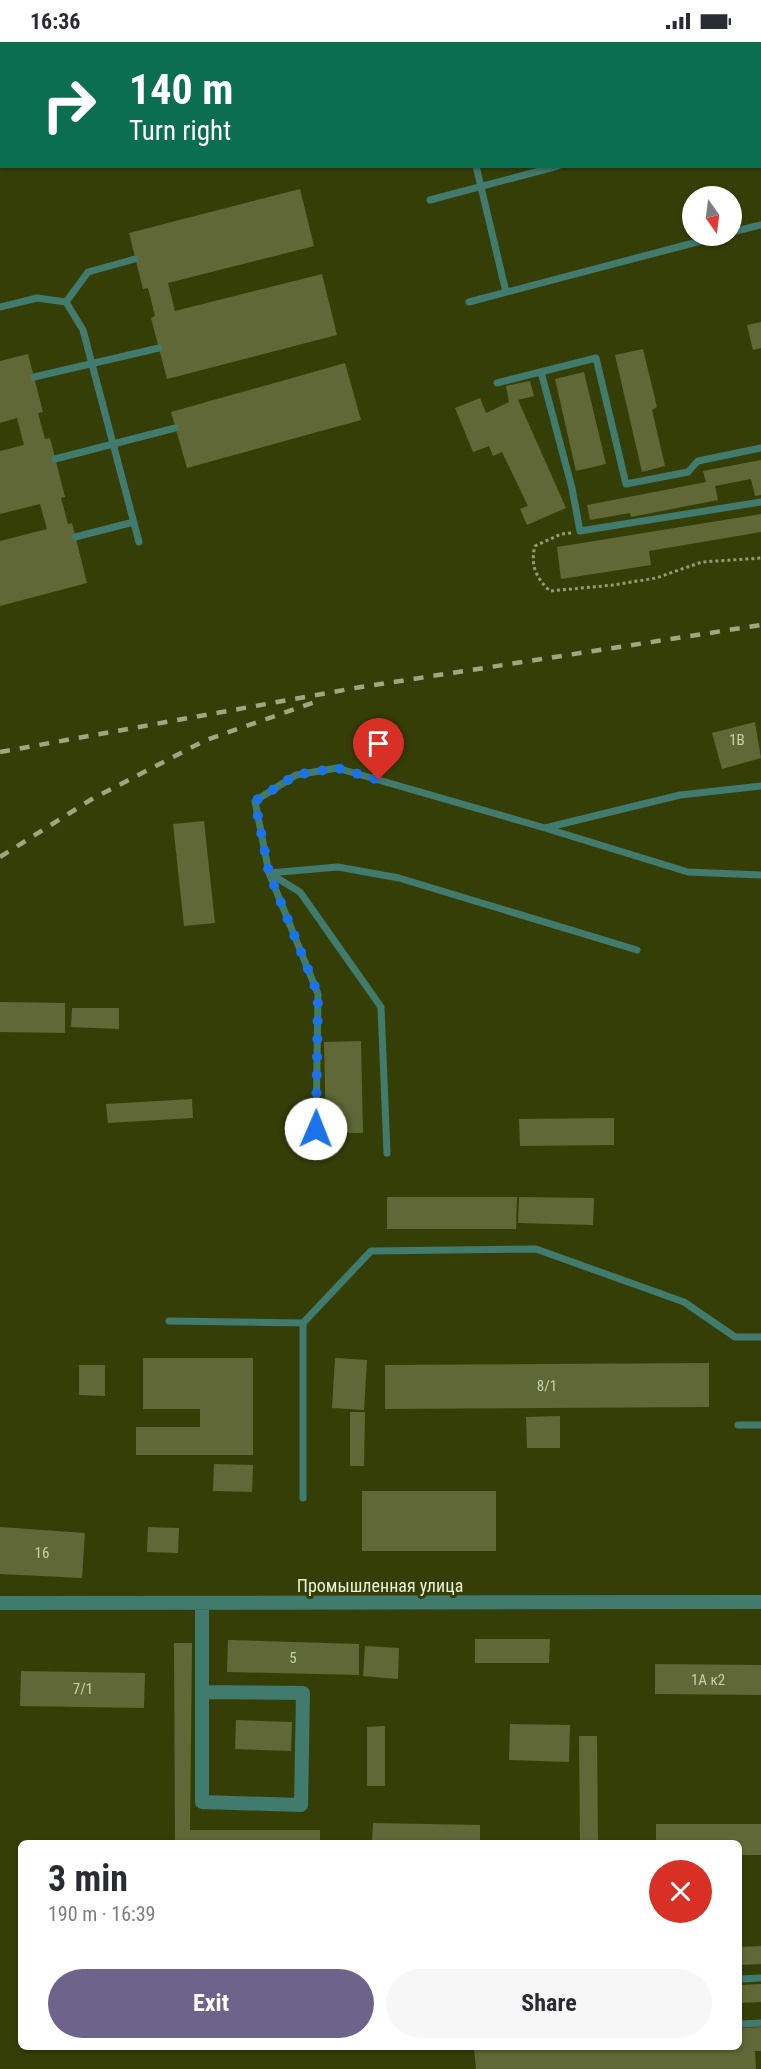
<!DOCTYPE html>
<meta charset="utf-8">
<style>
:root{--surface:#fff;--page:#f7f7f7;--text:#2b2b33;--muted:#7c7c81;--accent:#6e638a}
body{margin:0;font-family:"Roboto Condensed",sans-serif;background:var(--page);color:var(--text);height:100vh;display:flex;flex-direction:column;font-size:22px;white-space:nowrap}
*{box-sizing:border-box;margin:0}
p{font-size:20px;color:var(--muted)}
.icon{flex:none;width:33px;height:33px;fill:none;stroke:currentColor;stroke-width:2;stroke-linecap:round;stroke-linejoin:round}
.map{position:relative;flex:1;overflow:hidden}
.drawer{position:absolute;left:18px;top:1798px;width:724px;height:210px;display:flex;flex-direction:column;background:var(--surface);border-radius:9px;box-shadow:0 2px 4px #0004}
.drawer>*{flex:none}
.guide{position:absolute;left:0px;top:0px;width:762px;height:126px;box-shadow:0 2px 4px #0004;background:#0b6e4f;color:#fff;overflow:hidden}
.needle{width:39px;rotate:166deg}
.fabs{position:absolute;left:682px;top:144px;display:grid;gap:12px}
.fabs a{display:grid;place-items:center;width:60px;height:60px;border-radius:50%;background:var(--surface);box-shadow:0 2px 4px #0004;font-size:30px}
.pin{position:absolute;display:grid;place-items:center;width:51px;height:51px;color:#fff;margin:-62px -26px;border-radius:50% 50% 50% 0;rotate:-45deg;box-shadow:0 0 6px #0007}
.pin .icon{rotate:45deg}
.me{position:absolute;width:66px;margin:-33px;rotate:1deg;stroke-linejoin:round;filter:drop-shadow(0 0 4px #0008)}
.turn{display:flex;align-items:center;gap:21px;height:126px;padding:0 30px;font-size:27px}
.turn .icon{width:78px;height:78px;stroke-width:2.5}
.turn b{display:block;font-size:42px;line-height:51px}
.round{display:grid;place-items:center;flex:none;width:63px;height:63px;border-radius:32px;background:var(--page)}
.overview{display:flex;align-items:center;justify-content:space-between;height:102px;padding:0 30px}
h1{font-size:36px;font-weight:700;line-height:45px}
.cta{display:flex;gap:12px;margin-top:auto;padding:12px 30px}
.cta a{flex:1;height:69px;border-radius:36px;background:var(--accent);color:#fff;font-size:24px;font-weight:700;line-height:69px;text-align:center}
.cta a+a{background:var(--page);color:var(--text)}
.status{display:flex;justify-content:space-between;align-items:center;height:42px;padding:0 30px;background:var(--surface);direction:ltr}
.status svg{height:16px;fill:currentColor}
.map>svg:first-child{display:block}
.building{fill:#5f6836}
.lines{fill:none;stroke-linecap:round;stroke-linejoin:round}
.path{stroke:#949b73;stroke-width:3;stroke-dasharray:3 3;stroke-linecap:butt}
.service{stroke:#407b6e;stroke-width:7}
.minor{stroke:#407b6e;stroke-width:14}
.rail{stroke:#9fa780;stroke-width:4.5;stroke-dasharray:10 10;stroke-linecap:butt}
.route{stroke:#1a73e8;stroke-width:10;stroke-dasharray:0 18}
.labels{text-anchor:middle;stroke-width:6;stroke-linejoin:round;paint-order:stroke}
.number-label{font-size:15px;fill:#c8d0ae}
.street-label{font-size:18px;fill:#ebf2d6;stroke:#363e08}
</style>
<div class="status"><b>16:36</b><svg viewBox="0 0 49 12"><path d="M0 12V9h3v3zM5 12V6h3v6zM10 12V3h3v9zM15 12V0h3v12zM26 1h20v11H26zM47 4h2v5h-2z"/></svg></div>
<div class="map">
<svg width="761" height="2027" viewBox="0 0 761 2027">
<rect width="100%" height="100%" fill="#363e08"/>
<path class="building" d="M300 147 314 204 168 241 175 269 322 232 337 293 167 337 151 276 155 274 148 246 143 247 129 191Z
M761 280V306L753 308 747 283Z
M643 307 657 365 652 368 665 424 642 430 615 313Z
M28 312 43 370 38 371 45 397 50 396 65 455 61 456 68 482 72 481 87 541 0 564V499L47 487 40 462 0 472V409L24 403 17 376 0 381V319Z
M345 321 361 378 187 426 171 370Z
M584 330 606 422 576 429 555 337Z
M530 339 534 354 518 358 566 466 527 483 520 467 528 464 502 410 493 414 489 404 473 410 455 366 480 356 486 371 509 360 506 344Z
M761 418V453L755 454 751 437 715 444 718 458 631 475 630 471 590 478 587 463 706 440 703 429Z
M761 472V490L649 509 651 523 561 537 557 505Z
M755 680 761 716 722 727 712 691Z
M204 779 215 881 184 884 173 782Z
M0 960 65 961V991L0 990Z
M72 966H119V987L71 985Z
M361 999 363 1091H326L324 1000Z
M192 1057 193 1076 108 1081 106 1062Z
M614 1076V1103L520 1104 519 1077Z
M387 1155H517L516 1187H387Z
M519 1155 594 1156 593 1183 518 1181Z
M143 1316H253V1413H136V1385H200V1367H143Z
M335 1316 367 1318 364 1368 332 1366Z
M709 1321V1365L385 1367V1323Z
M79 1323H105V1354L79 1353Z
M350 1370H365L364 1424H350Z
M560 1374V1406H527L526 1375Z
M214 1422 253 1423 252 1450 213 1449Z
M362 1449H496V1509H362Z
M0 1485 85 1491 82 1536 0 1532Z
M148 1485 179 1486 178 1511 147 1510Z
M475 1597H550L549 1621H475Z
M228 1598 359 1602V1633L227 1630Z
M174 1601H192L190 1788H320V1802H175Z
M365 1604 399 1606 398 1637 363 1634Z
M655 1622 761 1623V1653L655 1652Z
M21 1629 145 1631 144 1666 20 1664Z
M236 1678 292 1680 291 1709 235 1707Z
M510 1682 570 1683 569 1720 509 1718Z
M385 1684V1744H367V1685Z
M579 1694H597L598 1802H580Z
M373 1781 480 1783V1802H372Z
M656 1782H761V1813H740V1802H656Z
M761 1904V1922L740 1923V1905Z
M761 1942V1960L740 1961V1943Z
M761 1985V2009H755L756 2027H476L474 2006H740V1986Z"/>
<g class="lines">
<path class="path" d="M571 491 561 492 535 504C530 523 536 536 550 549L614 543 656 536 702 520 761 516"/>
<path class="service" d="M380 0 381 2
M742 0V2
M760 82 761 84
M476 124 506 250
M430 158 558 124
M732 190 761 183
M66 260 88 230 135 217
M469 260 720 194
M0 265 37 256 66 260 83 288 139 500
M541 330 572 446 580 489 761 460
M34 335 159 306
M497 341 596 316 626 442 688 430 698 419 761 406
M55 417 175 386
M75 495 134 480
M548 787 688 830 761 833
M269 831 338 825 399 836 637 908
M269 831 300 850 381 965 387 1111
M316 1087 318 952 269 831 255 759 296 733 337 726 545 786 680 753 761 744
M169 1279 303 1281
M738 1383H761
M303 1456V1281L371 1209 536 1207 684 1260 735 1295H761
M740 1937 761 1936
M740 1982 761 1981"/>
<path class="minor" d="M442 2 447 0
M0 118H2
M0 1561 761 1560
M202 1562V1760L301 1763 303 1651 202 1650"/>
<path class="rail" d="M0 710 355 646 761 583
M0 815 92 757 206 698 315 660"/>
</g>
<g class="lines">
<path class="route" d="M316 1087 318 952 269 831 255 759 296 733 337 726 379 738"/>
</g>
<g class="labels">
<g class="number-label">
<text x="737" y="703">1В</text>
<text x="547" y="1349">8/1</text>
<text x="42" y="1516">16</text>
<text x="293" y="1621">5</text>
<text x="708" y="1643">1А к2</text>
<text x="83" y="1652">7/1</text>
</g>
<g class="street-label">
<text x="380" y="1550">Промышленная улица</text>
</g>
</g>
</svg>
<div class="fabs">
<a><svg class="needle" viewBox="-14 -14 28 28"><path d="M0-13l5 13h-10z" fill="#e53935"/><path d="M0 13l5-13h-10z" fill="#7c7c81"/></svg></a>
</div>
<div class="pin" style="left:379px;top:738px;background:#d93025"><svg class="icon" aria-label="arrive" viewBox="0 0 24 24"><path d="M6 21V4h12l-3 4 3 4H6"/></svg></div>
<svg class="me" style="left:316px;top:1087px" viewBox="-20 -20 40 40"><circle r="19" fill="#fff"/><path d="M0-13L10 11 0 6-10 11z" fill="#1a73e8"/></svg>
<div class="guide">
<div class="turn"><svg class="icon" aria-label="right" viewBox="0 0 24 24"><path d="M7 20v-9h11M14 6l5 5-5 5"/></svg><div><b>140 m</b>Turn right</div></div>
</div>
<section class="drawer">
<div class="overview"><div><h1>3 min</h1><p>190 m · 16:39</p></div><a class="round" style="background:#d93025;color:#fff"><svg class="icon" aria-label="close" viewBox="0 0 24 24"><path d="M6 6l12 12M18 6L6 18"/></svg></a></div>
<div class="cta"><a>Exit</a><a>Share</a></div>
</section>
</div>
